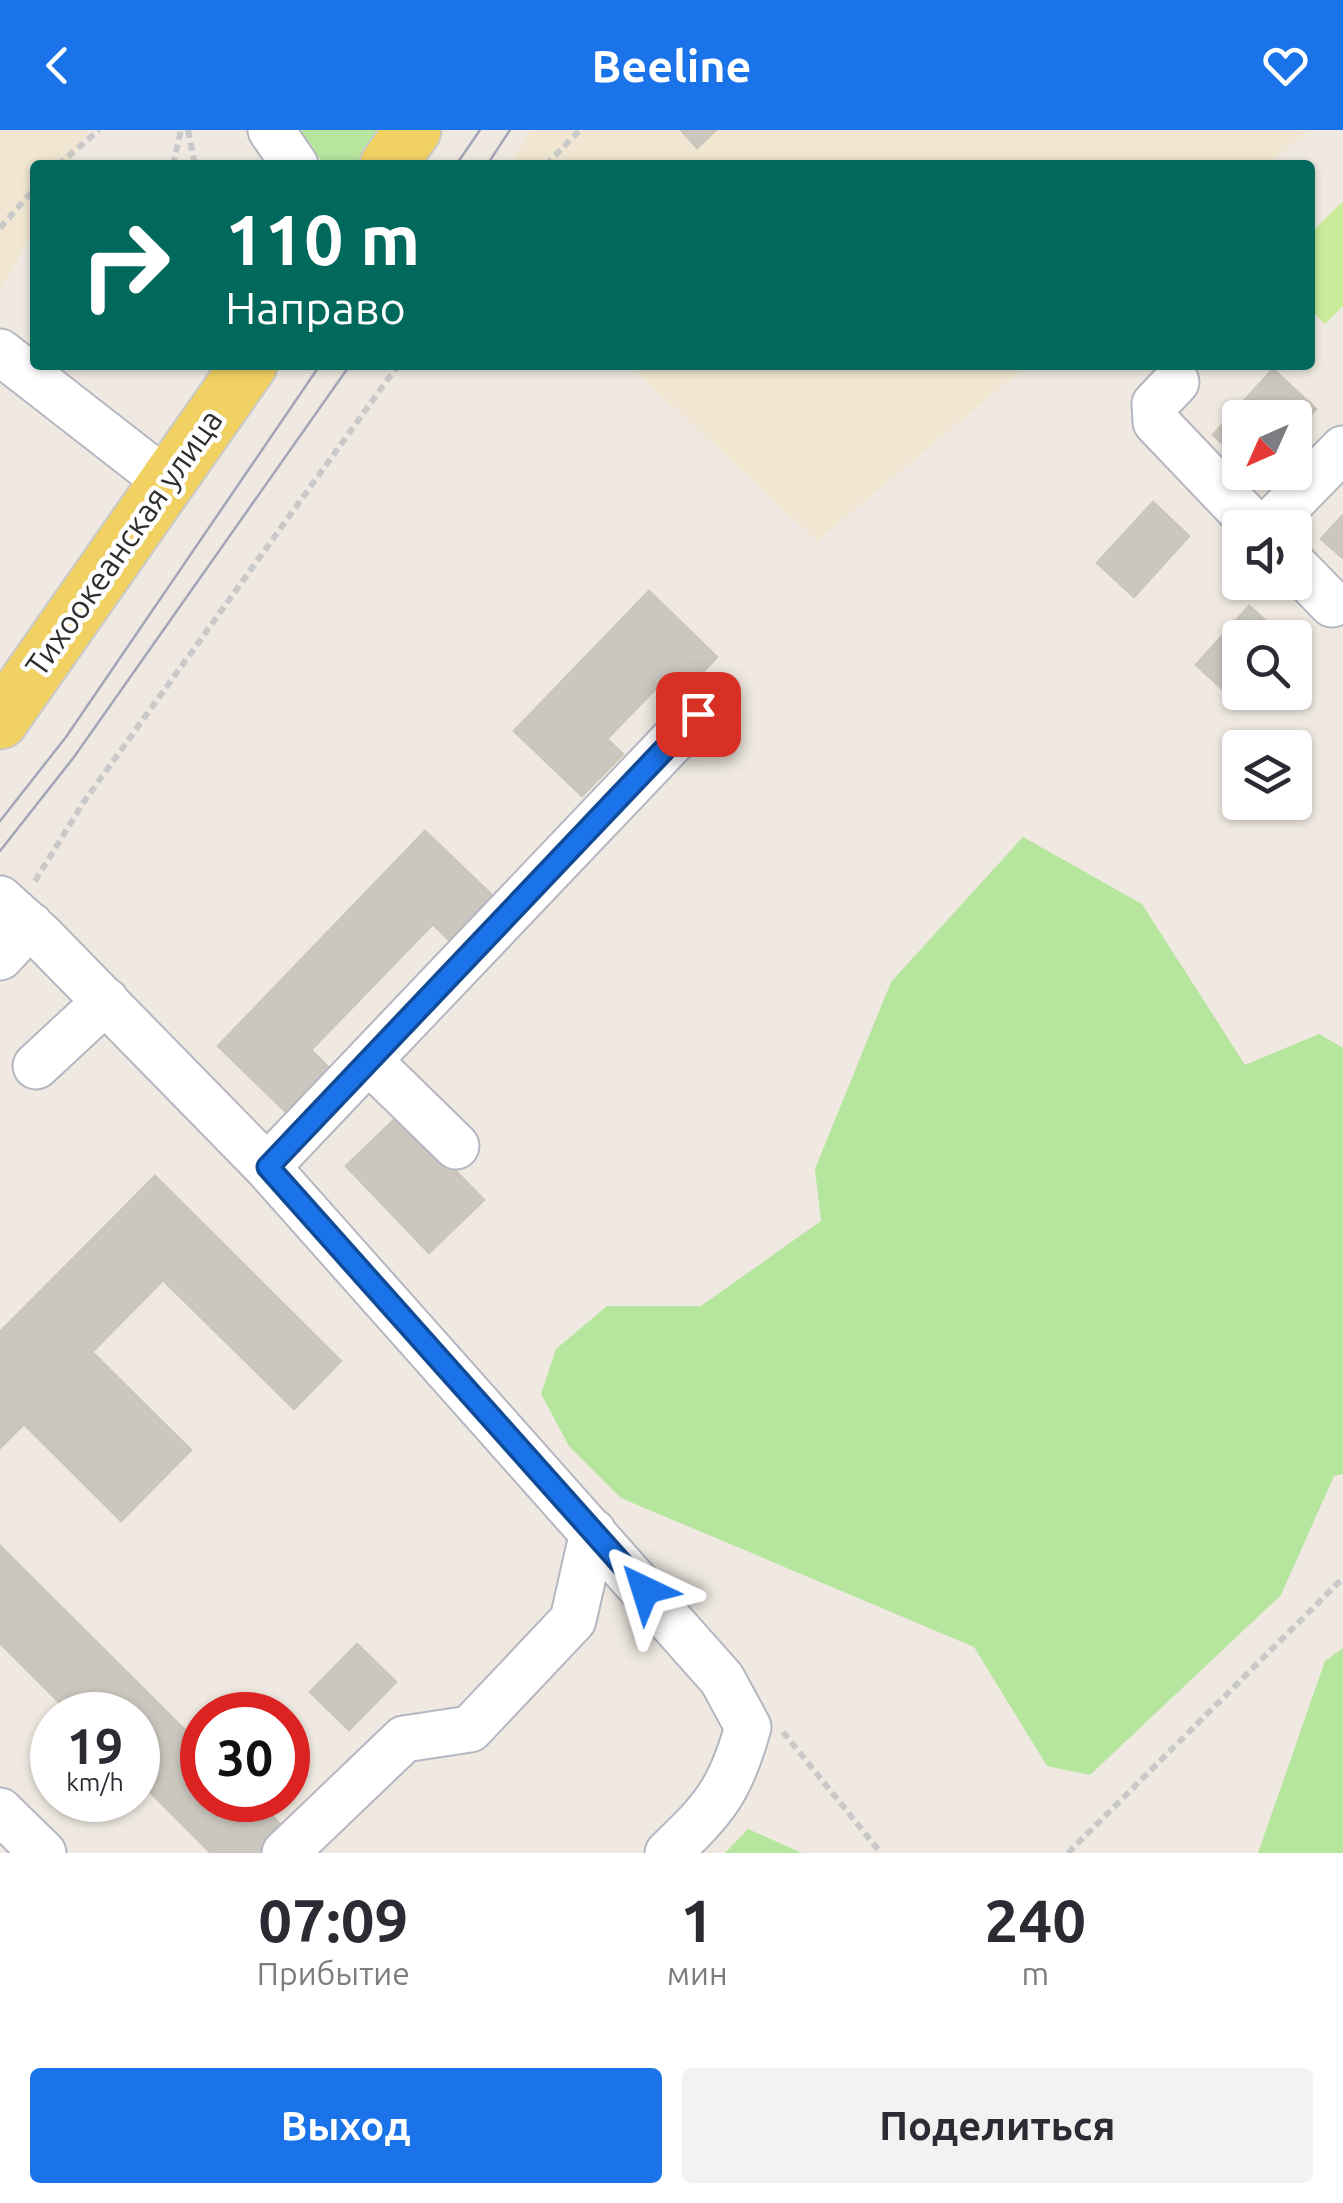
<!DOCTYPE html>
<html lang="ru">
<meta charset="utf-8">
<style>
:root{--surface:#fff;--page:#f2f2f3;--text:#2b2b33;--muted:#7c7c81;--accent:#1a73e8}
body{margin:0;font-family:Ubuntu,sans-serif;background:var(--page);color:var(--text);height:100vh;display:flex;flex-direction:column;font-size:38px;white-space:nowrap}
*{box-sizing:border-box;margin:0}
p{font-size:32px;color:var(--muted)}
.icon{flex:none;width:55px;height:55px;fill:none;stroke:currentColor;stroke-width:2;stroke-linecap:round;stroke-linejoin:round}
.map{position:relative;height:1723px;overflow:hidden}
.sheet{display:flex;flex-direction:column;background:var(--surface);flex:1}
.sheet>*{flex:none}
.top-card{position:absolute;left:30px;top:30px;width:1285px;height:210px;border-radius:10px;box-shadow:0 2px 8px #0004;background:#00695c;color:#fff;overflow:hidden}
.needle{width:65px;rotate:225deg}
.tools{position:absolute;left:1222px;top:270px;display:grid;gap:20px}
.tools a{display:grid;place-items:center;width:90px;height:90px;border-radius:10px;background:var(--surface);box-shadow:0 2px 8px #0004;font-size:50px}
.speed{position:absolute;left:30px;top:1562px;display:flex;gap:20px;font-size:50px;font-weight:700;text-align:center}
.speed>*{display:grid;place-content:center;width:130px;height:130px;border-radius:50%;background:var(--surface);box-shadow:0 2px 8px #0004;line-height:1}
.speed small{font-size:25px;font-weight:400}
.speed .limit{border:15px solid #d22;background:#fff;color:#111}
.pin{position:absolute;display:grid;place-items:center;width:85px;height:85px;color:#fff;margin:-42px;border-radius:20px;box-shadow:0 5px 15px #0006}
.me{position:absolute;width:110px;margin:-55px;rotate:319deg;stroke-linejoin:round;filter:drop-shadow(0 0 8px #0008)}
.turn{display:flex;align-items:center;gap:35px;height:210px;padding:0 30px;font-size:45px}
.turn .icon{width:130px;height:130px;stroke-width:2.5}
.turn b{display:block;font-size:70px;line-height:85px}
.eta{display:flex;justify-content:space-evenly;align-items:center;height:170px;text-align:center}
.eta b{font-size:60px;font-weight:600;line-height:70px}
.cta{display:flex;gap:20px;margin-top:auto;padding:20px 30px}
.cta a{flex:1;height:115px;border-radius:10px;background:var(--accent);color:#fff;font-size:40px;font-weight:600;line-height:115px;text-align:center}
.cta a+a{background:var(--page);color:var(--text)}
header{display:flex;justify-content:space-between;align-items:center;height:130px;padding:0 30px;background:var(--accent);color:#fff;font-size:45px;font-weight:600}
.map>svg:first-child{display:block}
.education{fill:#f0e6d1}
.green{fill:#b6e59e}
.pitch{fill:#c9ec9a}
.building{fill:#cbc7bf;stroke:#cbc5ba;stroke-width:2.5}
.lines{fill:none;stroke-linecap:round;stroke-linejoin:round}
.minor-casing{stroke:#b4b7c1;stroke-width:49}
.major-casing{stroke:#c9c9c9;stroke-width:59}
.path{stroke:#c9c9c9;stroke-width:6;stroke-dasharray:8 5;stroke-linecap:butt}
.minor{stroke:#fff;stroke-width:45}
.major{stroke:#f2d163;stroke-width:55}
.tram{stroke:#a3a6b8;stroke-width:2.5}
.route-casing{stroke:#114b97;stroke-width:25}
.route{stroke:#1a73e8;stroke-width:18}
.labels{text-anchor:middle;stroke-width:9;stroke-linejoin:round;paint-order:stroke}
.street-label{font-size:32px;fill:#2e2e2e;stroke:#fff}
</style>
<header><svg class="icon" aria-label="back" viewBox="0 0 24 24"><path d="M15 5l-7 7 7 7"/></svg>Beeline<svg class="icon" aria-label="heart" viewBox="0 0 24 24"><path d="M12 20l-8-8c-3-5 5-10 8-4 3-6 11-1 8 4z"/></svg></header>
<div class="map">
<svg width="1343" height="1723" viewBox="0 0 1343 1723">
<rect width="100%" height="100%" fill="#efe9e1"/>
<path class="education" d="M0 0H88L69 35H35V98L0 162Z
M532 0H1309L1267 35H508Z
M629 235H1028L817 411Z"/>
<path class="green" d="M297 0H383L360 35H325Z
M1023 707 1142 774 1245 935 1319 904 1343 918V1344L1334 1346 1281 1465 1090 1645 1047 1636 974 1517 621 1368 569 1316 541 1264 556 1219 607 1176H701L821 1091 815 1039 891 852Z
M1343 1518V1723H1258L1325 1531Z
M748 1699 802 1723H725Z"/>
<path class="pitch" d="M1343 71V176L1325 194 1310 179V104Z"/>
<path class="building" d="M681 0H716L697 18Z
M1273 239 1316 279 1295 302V288H1240V329L1213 305Z
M1153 372 1189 406 1134 467 1097 433Z
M1343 385V428L1321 409Z
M649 461 717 527 685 561 669 545 607 609 623 624 582 666 514 601Z
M1249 476 1285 508H1240V562H1250L1239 574 1196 535Z
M425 701 495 768 452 813 433 794 311 920 330 939 288 984 218 916Z
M400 984 484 1070 429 1123 346 1036Z
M155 1046 341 1231 294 1279 163 1150 92 1222 191 1320 121 1391 24 1294 0 1318V1202Z
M0 1416 202 1617V1670H256L287 1701 266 1723H211L138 1650V1585H72L0 1513Z
M357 1514 396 1552 349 1600 310 1562Z"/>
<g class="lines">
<g class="minor-casing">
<path id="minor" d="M271 0 295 35
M0 222 167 352
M1176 252 1155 274 1156 292 1257 398
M1266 398 1343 319
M1295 436 1332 474
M0 769 41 806 267 1037 722 1549 748 1597C730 1661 715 1678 668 1723
M0 827 30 795
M369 931 456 1016
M36 936 106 871
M267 1037 698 584
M0 1681 43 1723
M285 1723 404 1609 470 1599 573 1490 593 1402"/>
</g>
<g class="major-casing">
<path id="major" d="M388 35 413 0
M0 591 249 235"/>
</g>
<path class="path" d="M188 0 195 35
M58 35 99 0
M173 35 181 0
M546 35 580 0
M0 98 35 58
M35 751 83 673 398 235
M783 1602 881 1723
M1068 1723 1343 1448"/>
<use href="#minor" class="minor"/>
<use href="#major" class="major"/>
<path class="tram" d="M456 35 480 0
M487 35 510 0
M0 691 66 607 320 235
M0 721 74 627 350 235"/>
</g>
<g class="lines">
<g class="route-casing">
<path id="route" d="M645 1460 268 1037 698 584"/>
</g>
<use href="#route" class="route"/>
</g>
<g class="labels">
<g class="street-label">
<text transform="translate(124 413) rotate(-55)" y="11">Тихоокеанская улица</text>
</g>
</g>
</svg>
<div class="tools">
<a><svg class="needle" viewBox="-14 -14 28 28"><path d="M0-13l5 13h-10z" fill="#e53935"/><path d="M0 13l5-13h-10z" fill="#7c7c81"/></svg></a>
<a><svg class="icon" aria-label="sound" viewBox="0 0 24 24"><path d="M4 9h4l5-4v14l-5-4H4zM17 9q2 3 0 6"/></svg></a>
<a><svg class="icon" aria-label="search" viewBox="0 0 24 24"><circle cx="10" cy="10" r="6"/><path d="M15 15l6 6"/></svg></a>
<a><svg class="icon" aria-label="layers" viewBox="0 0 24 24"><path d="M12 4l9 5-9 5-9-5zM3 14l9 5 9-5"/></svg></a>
</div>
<div class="speed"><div>19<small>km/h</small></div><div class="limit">30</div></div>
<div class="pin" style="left:698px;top:584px;background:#d93025"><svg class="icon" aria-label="arrive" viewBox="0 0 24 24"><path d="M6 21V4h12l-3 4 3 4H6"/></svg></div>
<svg class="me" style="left:645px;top:1460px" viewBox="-20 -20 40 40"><path d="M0-17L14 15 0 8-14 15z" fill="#1a73e8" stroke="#fff" stroke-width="4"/></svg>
<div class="top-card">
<div class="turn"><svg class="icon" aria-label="right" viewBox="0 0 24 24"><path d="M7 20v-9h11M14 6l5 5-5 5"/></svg><div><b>110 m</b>Направо</div></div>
</div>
</div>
<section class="sheet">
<div class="eta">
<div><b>07:09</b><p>Прибытие</p></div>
<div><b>1</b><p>мин</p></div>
<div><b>240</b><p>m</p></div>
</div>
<div class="cta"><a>Выход</a><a>Поделиться</a></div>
</section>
